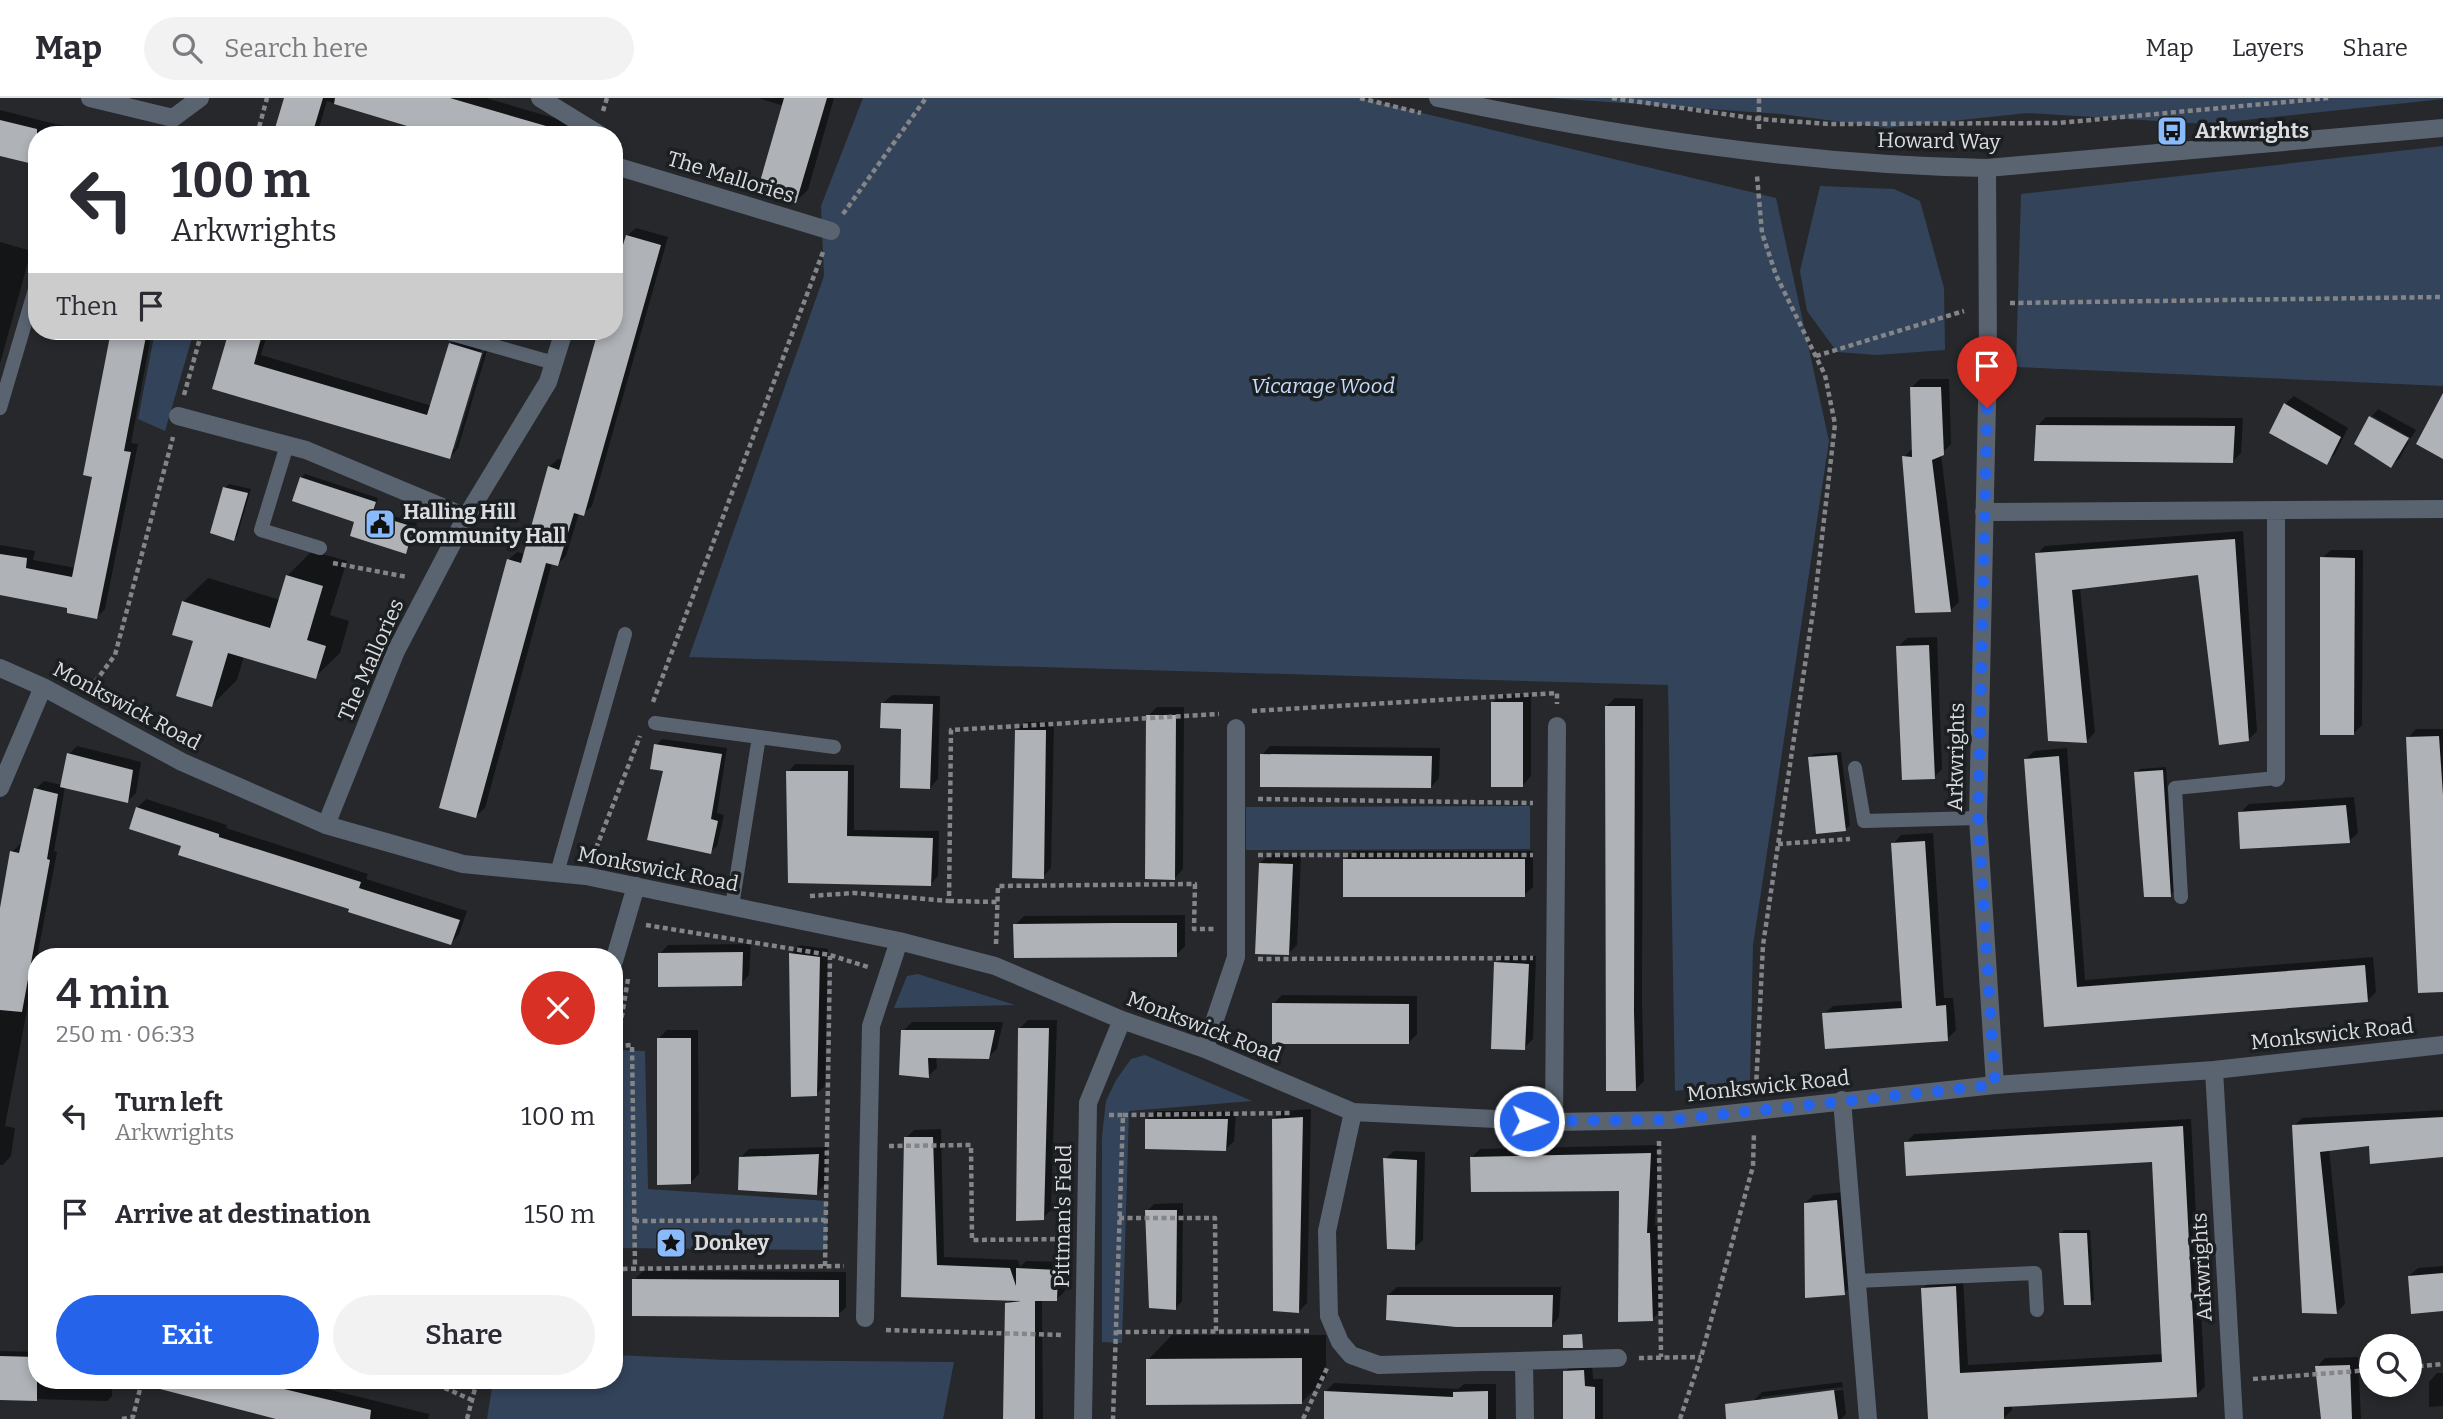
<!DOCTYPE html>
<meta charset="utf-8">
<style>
:root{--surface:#fff;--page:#f2f2f3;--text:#2b2b33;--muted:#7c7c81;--line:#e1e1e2;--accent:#2563eb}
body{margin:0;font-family:Bitter,serif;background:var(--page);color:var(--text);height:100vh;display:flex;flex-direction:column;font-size:26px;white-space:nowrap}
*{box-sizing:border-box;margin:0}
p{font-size:23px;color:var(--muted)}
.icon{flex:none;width:38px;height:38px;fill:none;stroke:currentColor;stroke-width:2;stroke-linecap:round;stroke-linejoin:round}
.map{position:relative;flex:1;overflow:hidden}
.sheet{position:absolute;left:28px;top:850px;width:595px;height:441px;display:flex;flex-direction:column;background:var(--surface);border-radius:28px;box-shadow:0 4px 10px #0003}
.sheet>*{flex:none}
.banner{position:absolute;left:28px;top:28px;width:595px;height:214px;border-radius:28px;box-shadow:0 4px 10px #0003;background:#fff;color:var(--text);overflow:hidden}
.buttons{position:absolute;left:2359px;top:1236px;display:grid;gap:14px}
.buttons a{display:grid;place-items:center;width:63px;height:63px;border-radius:50%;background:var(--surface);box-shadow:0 4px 10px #0003;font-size:35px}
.pin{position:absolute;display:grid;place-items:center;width:60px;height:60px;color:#fff;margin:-72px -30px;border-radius:50% 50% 50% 0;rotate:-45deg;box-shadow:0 0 7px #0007}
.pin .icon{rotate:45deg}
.me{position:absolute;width:77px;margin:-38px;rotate:92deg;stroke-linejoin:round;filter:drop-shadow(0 0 5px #0008)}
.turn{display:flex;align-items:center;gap:24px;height:147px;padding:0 28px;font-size:32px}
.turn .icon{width:91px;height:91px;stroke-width:2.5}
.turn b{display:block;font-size:49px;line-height:60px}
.then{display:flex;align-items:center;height:66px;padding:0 28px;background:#0003;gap:14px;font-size:26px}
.round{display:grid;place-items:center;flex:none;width:74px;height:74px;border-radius:37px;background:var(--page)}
.overview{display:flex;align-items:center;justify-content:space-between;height:119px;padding:0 28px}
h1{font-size:42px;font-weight:600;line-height:52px}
.cta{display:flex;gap:14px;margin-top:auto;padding:14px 28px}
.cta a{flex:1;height:80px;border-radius:42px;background:var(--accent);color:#fff;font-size:28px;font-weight:600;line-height:80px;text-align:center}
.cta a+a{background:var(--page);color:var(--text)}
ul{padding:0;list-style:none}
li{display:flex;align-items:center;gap:21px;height:98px;padding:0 28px}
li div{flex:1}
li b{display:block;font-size:26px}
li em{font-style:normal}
header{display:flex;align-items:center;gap:42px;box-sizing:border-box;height:98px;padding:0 35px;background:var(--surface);border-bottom:2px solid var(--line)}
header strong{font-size:33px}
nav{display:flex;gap:38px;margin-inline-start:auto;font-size:24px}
.search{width:490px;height:63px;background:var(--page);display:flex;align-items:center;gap:18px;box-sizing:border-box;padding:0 24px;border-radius:38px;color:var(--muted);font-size:26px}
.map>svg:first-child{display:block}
.green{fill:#33445a}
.shadow{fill:#0007;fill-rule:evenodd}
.building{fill:#afb2b7}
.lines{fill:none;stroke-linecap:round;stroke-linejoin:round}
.path{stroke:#838588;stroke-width:4.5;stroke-dasharray:5 3.5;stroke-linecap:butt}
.service{stroke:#5a6471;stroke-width:14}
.minor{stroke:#5a6471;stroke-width:18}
.tertiary{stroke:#5a6471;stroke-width:18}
.route{stroke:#2563eb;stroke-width:12;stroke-dasharray:0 21.6}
.labels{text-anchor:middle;stroke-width:7;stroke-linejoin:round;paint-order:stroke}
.poi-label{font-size:21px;font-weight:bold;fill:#dbdcdf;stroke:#1c1f22;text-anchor:start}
.street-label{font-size:21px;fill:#dbdcdf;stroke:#1c1f22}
.park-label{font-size:21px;font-style:italic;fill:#c5ddfd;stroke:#1c1f22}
</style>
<header>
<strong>Map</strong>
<div class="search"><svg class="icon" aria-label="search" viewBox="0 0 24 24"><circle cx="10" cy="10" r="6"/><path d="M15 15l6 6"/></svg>Search here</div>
<nav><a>Map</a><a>Layers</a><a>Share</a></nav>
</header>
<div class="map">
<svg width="2443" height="1321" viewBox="0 0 2443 1321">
<rect width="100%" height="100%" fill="#26282c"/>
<path class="green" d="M863 0H1360L1776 100 1829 343 1753 847 1750 984 1675 993 1668 587 689 559 824 178 821 108Z
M1550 0H2443V1L2207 26 2027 15 1887 30 1781 16Z
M2443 48V288L2016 269 2021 96Z
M1820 88 1894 91 1920 103 1944 190 1945 252 1877 257 1837 254 1807 213 1800 173Z
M155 233H194L165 333 138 321Z
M1530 708V751L1246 752V709Z
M918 876 1015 907 894 910 907 878Z
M619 952 645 953 648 1091 827 1103V1152L614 1150V966Z
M1145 957 1252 1003 1129 1013 1122 1245 1102 1244V1038L1106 1003 1116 982 1131 961Z
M614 1257 727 1262 954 1264 943 1321H487L493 1283H614Z"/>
<path class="shadow" d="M286 0H486L588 30 586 37H443L327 3 317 37H275Z
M758 0H834L808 92 796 103 784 8Z
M0 12 99 37H37L0 56Z
M636 130 668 139 592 408 583 416 579 415 566 458 558 466 552 465 485 710 476 718 508 462 517 454 525 456 549 369 558 361 564 362 600 233H614L627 138Z
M0 144 31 153 0 266Z
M113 233H152L131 345 138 346 105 511 97 519 69 509 0 496V447L35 453 33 462 76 470 94 378 85 376Z
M231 233H268L261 257 432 308 450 246 459 238 489 246 458 350 450 359 214 289ZM483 246 486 247 455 351H451Z
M1920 281H1949L1951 346 1941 356 1959 504 1951 512 1904 359 1912 351 1911 290Z
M2294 298 2348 330 2335 356 2326 364 2285 306Z
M2378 311 2416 332 2411 340 2372 318Z
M2046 319 2243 320 2241 355 2233 363 2037 328Z
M2370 319V321L2409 343 2400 360 2391 368 2356 346Z
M305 376 378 400 374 412 417 425 409 450 406 454 356 423 301 380Z
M229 386 251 391 237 438 234 441 225 390Z
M2243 433 2257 633 2248 642 2199 475 2080 490 2095 634 2087 643 2037 456 2045 448Z
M2331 452H2363L2362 627 2353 636 2322 460Z
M312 453 347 463 330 517 349 523 340 555 315 579 244 558 237 582 212 607 183 504 208 480 280 502 287 478Z
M1937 539 1942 671 1934 679 1898 549 1907 540Z
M1531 596V678L1523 687 1492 605 1501 597Z
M892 597 940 598 938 681 930 690 903 629 883 605Z
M1615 600 1643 601 1642 904 1644 983 1636 991 1607 608Z
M1157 609H1184L1183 771 1175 780 1148 618Z
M1025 624H1054L1051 770 1043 779 1016 633Z
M2416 631H2443V892L2408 640Z
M662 641 727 650 717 715 724 717 717 748 710 754 665 672 656 647Z
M77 648 141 664 136 695 128 703 65 689 54 753 57 754 5 1028 15 1030 11 1058 3 1067H0V817L12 754 20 746H22L36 691 44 683 62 687 69 656Z
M1270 648 1440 650 1439 680 1431 689 1262 657Z
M2067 650 2085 882 2373 859 2376 894 2367 903 2046 927 2026 661 2034 653Z
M1841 654 1850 727 1846 731 1810 660 1814 656Z
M795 666 854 667V732L939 733 938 778 931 786 790 784 788 674Z
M2166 669 2174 793 2170 797 2136 674 2140 671Z
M2354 699 2358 735 2349 743 2240 715 2249 706Z
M146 701 227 727 226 730 368 776 366 781 467 813 459 836 451 845 351 810 137 710Z
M1933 735 1944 900H1953L1956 932 1947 941 1824 916 1833 908 1903 903 1893 746 1901 737Z
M1353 753H1533V789L1524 797 1345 762Z
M1269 757 1301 758 1297 847 1289 855 1260 765Z
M1185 817V848L1176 857 1015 827 1024 818Z
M751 846 749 877 741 886 660 856 668 847Z
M799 847 828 851 825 988 816 996 791 856Z
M1504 857 1536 858 1533 941 1524 950 1496 865Z
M1282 897 1417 898V936L1408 945 1273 906Z
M1028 922H1057L1051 1112 1043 1120 1020 930Z
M912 924H1003L997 951 988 959 936 958 937 970 928 978 903 933Z
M667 932H698L699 1076 690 1085 658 941Z
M1311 1011 1307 1205 1299 1213 1274 1021 1282 1013Z
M2443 1012V1058L2371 1046 2329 1051 2345 1206 2336 1215 2294 1028 2302 1020Z
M1155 1013H1236L1234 1043 1225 1052 1146 1022Z
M2191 1021 2205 1288 2197 1297 2012 1307V1312L2003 1321H1930L1923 1190 1932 1182 1963 1180 1968 1267 2164 1256 2153 1062 1906 1045 1914 1036Z
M941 1031 944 1159 1018 1162 1020 1169 1026 1163 1065 1164V1193L1057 1201H1042L1043 1321H1005L1007 1206 1012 1201 903 1197 906 1040 914 1032Z
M1659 1047 1655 1127H1658L1661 1213 1652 1221 1621 1091 1471 1060 1480 1051Z
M827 1049 825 1086 817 1095 740 1060 749 1051Z
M1394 1053 1425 1054 1423 1142 1414 1150 1385 1061Z
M1845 1094 1853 1187 1844 1195 1805 1105 1814 1097Z
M1183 1105 1182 1203 1175 1211 1147 1113 1154 1106Z
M2064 1132H2090L2094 1202 2090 1205 2060 1136Z
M2443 1168V1211L2409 1178 2418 1170Z
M643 1173 846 1174V1209L838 1217 634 1182Z
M1397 1189H1561L1559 1219 1551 1228 1388 1197Z
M1172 1237H1326V1280L1301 1305 1148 1262Z
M0 1253 37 1254V1283H112V1298L107 1303 0 1300Z
M2358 1259 2361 1321H2322L2317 1269 2325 1260Z
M1573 1265H1592L1593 1281H1603V1321H1565V1274Z
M2437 1275H2443V1308L2429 1309V1284Z
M160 1283H294L429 1316 428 1321H284L159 1289Z
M1842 1284 1846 1316 1841 1321H1756L1753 1303 1762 1294ZM1843 1289V1292L1761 1303V1299Z
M1334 1285 1458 1291 1464 1286H1496V1321H1326L1325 1294Z"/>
<path class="building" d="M284 0H323L312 37H273Z
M335 0H450L553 30 552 37H437L334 6Z
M784 0H827L796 105 757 94Z
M0 22 37 31V67L0 58Z
M626 137 661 147 584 418 574 415 558 468 546 465 476 720 439 710 507 461 521 465 548 368 559 372 598 233H614V177Z
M111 233H147L124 353 131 354 97 521 67 515V510L0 497V456L27 460 26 470 72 479 92 379 83 377Z
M229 233H263L254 266 427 317 449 245 482 255 450 361 212 291Z
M1910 289H1941L1944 357 1932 362 1951 514 1915 515 1902 358 1912 359Z
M2443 295V361L2416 346Z
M2284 305 2341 339 2327 367 2269 335Z
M2369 318 2409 340 2391 370 2354 346Z
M2036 327 2235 328 2233 365 2034 363Z
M300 379 376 404 372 416 414 429 406 456 350 438 354 424 292 403Z
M223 389 248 395 234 443 210 435Z
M2235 441 2249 643 2219 647 2198 477 2072 492 2087 645 2048 643 2035 455Z
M2320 459 2355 460 2354 637H2320Z
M286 477 323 488 307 542 326 548 316 581 228 555 212 609 176 598 193 543 172 537 182 503 270 530Z
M1929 547 1935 681 1902 682 1896 548Z
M1491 604H1523V689H1491Z
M881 605 933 606 930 691 900 690 901 631 880 630Z
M1605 608H1635L1634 914 1636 993H1606Z
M1146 617H1176L1175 782 1145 781Z
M1015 632H1046L1044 781 1012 780Z
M2439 638 2443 697V894L2418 895 2406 639Z
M654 646 722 656 711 721 718 723 711 756 647 742 663 673 650 671Z
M67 655 133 672 128 705 60 689Z
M1260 656 1432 658 1431 690 1260 689Z
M1837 657 1846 733 1816 736 1808 659Z
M2059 658 2077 889 2365 867 2368 904 2044 929 2024 661Z
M2163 672 2171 799H2144L2134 674Z
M786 673H848L847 738 933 740 931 788 788 785Z
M34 690 58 696 47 761 50 762 22 914 0 912V810L10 753 19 755Z
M2346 707 2350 745 2240 751 2238 714Z
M136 709 219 736V739L361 784 359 790 460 822 451 847 348 814 349 811 178 757 181 748 129 731Z
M1925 743 1936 908 1946 907 1948 943 1825 951 1822 915 1902 910 1891 745Z
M1343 761H1525V799H1343Z
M1259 765 1293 766 1289 857 1255 856Z
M1114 825H1177V859L1014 860 1013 826Z
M743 854 742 888 658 889V855Z
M789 855 820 859 817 998 791 999Z
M1494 864 1529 866 1525 952 1491 951Z
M1272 905 1409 906V946H1272Z
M1018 930H1049L1044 1122 1016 1123Z
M901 932H995L989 961 928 960 929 980 899 977Z
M657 940H691V1086L657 1087Z
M1303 1019 1299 1215 1273 1213 1272 1021Z
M2443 1019V1059L2370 1066 2369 1048 2320 1054 2337 1216 2302 1215 2292 1027Z
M1145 1021H1228L1226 1053 1145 1051Z
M2183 1028 2197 1299 2004 1309V1321H1928L1921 1190 1956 1188 1960 1275 2162 1264 2152 1064 1906 1078 1904 1044Z
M904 1039H933L937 1167 1010 1170 1016 1188V1170L1058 1172 1057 1203H1035V1321H1003L1005 1205 1021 1203 901 1199Z
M1651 1055 1647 1135H1650L1653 1223 1618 1224 1619 1093 1471 1094 1470 1059Z
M819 1056 817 1097 738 1092 739 1059Z
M1383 1060 1417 1062 1415 1152 1387 1151Z
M1837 1102 1845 1197 1805 1200 1804 1105Z
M1145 1112H1177L1176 1212 1149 1210Z
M2059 1135H2087L2091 1207H2064Z
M2443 1175V1213L2411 1216 2408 1178Z
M632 1181 839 1182V1219L632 1218Z
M1387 1197H1553L1552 1229H1456L1386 1222Z
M1582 1236 1583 1250H1563V1237Z
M0 1258 37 1259V1303L0 1302Z
M1302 1260V1306L1146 1307V1261Z
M2350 1267 2352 1321H2321L2315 1268Z
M1584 1272 1585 1288 1595 1289V1321H1563V1273Z
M161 1283H286L284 1291 371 1312 370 1321H276L160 1291Z
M1834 1292 1838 1321H1726L1725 1306Z
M1324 1293 1453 1299V1294L1488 1293V1321H1324Z"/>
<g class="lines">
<path class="path" d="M1360 0 1421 15
M1612 0 1759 21 1829 26 2058 25 2329 0
M603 13 607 0
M1759 31V0
M257 37 267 0
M843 116 926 0
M2010 205 2443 199
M1816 258 1964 213
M184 297 202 233
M333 465 407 479
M90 591 115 557 173 339
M653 604 823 154
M1252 613 1557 595V606
M1258 701 1533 705
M1778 746 1850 741
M1258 757H1533
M593 758 640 638
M810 798 854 795 949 803 951 632 1219 616
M949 803 997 804
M646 827 830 857 868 869
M996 846 998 788 1195 786 1194 831H1215
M1258 861 1533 860
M628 881 617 948 632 947 635 1170
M1756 990 1763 847 1815 500 1835 326 1825 277 1776 177 1762 135 1757 78
M1109 1017H1123L1113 1321
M1123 1017 1293 1015
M1659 1043 1661 1259
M889 1048 971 1047 972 1142 1064 1141
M1119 1120H1215L1216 1233
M634 1123 825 1122
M825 1168 830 858
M614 1171 844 1168
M886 1232 1062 1237
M1117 1234 1312 1233
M1639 1260 1701 1259
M2410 1269 2443 1266
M2253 1281 2371 1272
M429 1283 472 1302
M122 1321 133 1319 142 1283
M467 1321 477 1283
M1303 1321 1328 1268
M1680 1321 1701 1259 1753 1068 1754 1034"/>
<path class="service" d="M441 233 554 265
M0 310 36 188
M287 347 261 432 320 450
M655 625 834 649
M1855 670 1864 723 1978 720
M557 775 625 536
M2181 799 2175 690 2276 680
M732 808 759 639
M1857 1183 2035 1175 2037 1212"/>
<path class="minor" d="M90 0 173 20 200 0
M540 0 600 37
M619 69 831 133
M1987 70 1988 259 1978 720 1995 987
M178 318 306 352 466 419
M2276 412V680
M1984 414 2443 411
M0 570 43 589 182 664 326 727 463 766 586 778 899 843 995 868 1122 922 1205 951 1353 1014 1554 1024 1671 1022 1995 987 2214 972 2443 947
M0 690 43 589
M326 727 396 553 466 419 548 284 564 233
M614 863 636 788
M1205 951 1236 859V630
M2214 972 2234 1321
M1842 1002 1868 1321
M1353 1014 1327 1133 1329 1218 1340 1244 1351 1257 1379 1267 1618 1260
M1554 1024 1557 628
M865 1220 871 928 899 843
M1524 1264 1525 1321
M1083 1321 1088 1005 1122 922"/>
<path class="tertiary" d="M1438 0C1618 38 1802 67 1987 70L2443 30"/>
</g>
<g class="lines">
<path class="route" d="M1529 1023 1671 1022 1995 987 1978 720 1987 310"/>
</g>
<defs>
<g id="bus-square" transform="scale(1.575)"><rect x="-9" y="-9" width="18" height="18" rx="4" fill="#88bafc" stroke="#1c1f22"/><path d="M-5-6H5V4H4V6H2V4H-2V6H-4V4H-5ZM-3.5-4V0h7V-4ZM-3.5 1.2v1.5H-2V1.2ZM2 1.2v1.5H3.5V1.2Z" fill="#111"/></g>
<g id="civic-square" transform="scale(1.575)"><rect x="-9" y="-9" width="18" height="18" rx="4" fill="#88bafc" stroke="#1c1f22"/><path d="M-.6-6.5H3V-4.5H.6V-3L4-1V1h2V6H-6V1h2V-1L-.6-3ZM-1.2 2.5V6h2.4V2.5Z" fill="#111"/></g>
<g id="sight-square" transform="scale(1.575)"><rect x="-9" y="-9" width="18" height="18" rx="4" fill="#88bafc" stroke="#1c1f22"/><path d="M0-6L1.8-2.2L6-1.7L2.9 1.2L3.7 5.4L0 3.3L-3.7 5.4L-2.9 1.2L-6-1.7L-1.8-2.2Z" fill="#111"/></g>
</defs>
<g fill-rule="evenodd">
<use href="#bus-square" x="2172" y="33"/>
<use href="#civic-square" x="380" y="426"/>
<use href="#sight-square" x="671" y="1145"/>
</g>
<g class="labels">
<g class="poi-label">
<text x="2195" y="40">Arkwrights</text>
<text x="403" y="421">Halling Hill<tspan x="403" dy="24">Community Hall</tspan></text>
<text x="694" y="1152">Donkey</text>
</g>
<g class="street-label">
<text transform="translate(1939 43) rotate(1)" y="7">Howard Way</text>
<text transform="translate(731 79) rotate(17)" y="7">The Mallories</text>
<text transform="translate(371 562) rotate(-66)" y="7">The Mallories</text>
<text transform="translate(127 608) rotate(28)" y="7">Monkswick Road</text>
<text transform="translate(1956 659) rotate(-89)" y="7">Arkwrights</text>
<text transform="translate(658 771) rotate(11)" y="7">Monkswick Road</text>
<text transform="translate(1204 929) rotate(21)" y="7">Monkswick Road</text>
<text transform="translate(2332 936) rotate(-6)" y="7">Monkswick Road</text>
<text transform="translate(1768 988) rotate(-6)" y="7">Monkswick Road</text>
<text transform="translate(1063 1118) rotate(-89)" y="7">Pittman's Field</text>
<text transform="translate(2202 1169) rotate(-93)" y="7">Arkwrights</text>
</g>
<g class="park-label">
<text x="1323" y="295">Vicarage Wood</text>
</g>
</g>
</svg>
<div class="buttons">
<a><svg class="icon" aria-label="search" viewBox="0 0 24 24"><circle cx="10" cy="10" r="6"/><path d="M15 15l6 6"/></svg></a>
</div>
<div class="pin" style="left:1987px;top:310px;background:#d93025"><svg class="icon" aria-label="arrive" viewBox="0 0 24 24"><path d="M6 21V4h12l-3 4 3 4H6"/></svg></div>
<svg class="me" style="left:1529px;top:1023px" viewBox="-20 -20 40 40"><circle r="17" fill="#2563eb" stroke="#fff" stroke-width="3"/><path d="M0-11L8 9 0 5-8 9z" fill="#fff"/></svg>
<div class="banner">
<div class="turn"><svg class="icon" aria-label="left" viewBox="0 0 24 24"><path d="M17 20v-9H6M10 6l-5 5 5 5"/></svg><div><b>100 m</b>Arkwrights</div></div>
<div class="then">Then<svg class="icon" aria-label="arrive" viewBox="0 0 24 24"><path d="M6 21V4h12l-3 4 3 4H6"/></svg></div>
</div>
<section class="sheet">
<div class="overview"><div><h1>4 min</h1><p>250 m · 06:33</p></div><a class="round" style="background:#d93025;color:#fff"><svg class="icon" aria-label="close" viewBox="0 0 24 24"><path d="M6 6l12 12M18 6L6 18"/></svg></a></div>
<ul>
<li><svg class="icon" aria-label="left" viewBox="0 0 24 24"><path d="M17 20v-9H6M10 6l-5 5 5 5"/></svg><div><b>Turn left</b><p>Arkwrights</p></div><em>100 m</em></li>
<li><svg class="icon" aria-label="arrive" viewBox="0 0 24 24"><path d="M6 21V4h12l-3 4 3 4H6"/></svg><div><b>Arrive at destination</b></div><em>150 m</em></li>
</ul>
<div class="cta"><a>Exit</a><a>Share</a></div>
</section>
</div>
